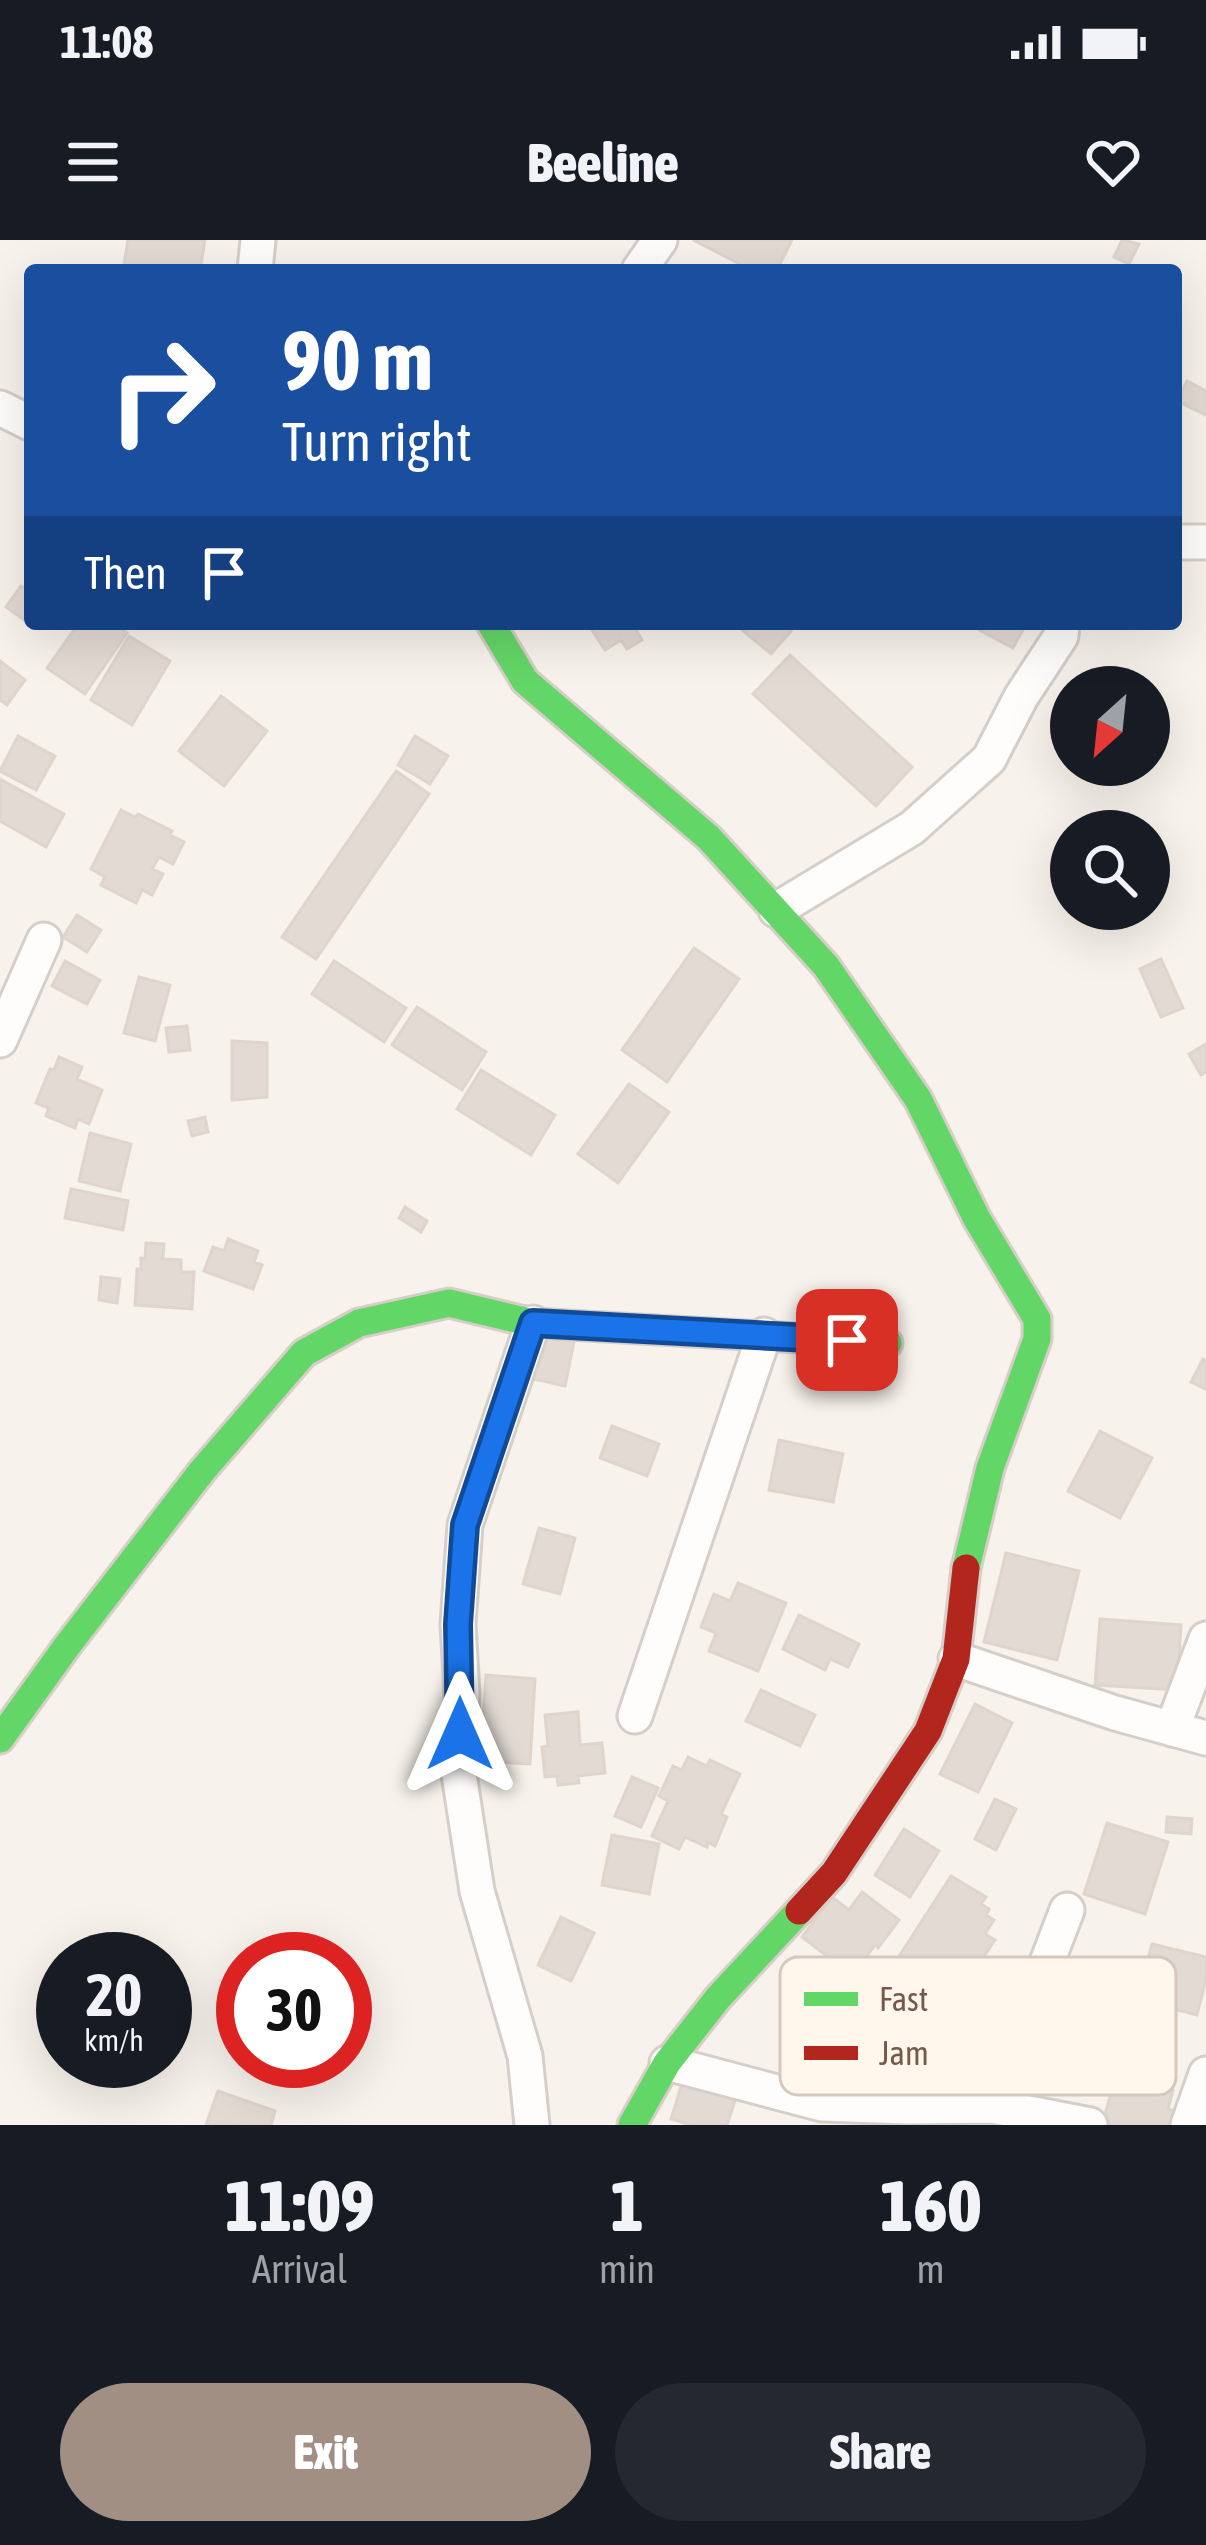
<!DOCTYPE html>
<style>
:root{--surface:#171b24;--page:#242831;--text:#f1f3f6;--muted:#9ea1a6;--accent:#a28f83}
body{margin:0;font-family:"Asap Condensed",sans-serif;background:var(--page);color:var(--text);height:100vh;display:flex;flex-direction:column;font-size:45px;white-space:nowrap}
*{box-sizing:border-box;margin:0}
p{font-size:39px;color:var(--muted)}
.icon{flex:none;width:66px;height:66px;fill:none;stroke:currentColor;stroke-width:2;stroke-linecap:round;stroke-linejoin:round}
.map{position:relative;height:1885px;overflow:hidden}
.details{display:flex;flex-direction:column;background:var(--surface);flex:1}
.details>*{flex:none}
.top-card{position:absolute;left:24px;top:24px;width:1158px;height:366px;border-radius:12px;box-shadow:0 12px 48px #0002;background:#1a4fa0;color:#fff;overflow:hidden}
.needle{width:78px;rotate:207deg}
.tools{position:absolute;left:1050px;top:426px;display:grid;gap:24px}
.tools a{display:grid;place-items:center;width:120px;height:120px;border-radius:50%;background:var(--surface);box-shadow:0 12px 48px #0002;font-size:60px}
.speed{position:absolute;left:36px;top:1692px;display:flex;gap:24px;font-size:60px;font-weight:700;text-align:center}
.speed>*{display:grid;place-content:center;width:156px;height:156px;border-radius:50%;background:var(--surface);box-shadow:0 12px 48px #0002;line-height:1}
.speed small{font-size:30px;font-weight:400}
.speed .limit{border:18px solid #d22;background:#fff;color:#111}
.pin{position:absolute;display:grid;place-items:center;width:102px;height:102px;color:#fff;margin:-51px;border-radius:24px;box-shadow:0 6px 18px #0006}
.me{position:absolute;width:132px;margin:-66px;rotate:0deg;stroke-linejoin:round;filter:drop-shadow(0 0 9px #0008)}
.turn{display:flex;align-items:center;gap:42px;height:252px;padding:0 60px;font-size:54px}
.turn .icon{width:156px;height:156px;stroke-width:2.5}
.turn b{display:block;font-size:84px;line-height:102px}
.then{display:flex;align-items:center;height:114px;padding:0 60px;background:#0003;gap:24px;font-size:45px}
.eta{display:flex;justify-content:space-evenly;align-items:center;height:204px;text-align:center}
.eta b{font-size:72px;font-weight:800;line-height:84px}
.cta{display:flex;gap:24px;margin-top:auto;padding:24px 60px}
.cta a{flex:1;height:138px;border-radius:72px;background:var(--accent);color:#fff;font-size:48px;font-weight:800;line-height:138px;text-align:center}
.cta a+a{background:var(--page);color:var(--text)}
.status{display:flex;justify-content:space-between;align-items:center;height:84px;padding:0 60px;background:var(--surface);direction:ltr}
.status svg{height:33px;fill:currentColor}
header{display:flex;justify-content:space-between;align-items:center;height:156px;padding:0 60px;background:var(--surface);font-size:54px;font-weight:800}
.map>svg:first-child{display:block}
.building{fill:#e3dad3;stroke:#e0d5cd;stroke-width:3}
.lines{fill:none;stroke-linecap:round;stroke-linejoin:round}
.street-casing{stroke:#d6cfc9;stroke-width:39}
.fast-casing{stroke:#d6cec7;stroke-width:33}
.jam-casing{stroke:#d6cec7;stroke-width:33}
.street{stroke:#fefdfc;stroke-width:33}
.fast{stroke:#63d668;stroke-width:27}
.jam{stroke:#b3261e;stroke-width:27}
.route-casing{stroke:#114b97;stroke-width:30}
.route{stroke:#1a73e8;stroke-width:21}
.key{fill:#fff7ec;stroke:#d6c8bc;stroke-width:3}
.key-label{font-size:33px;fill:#75594b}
</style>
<div class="status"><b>11:08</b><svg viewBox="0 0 49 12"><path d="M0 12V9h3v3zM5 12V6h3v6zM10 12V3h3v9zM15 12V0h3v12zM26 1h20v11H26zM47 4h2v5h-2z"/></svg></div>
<header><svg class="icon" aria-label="menu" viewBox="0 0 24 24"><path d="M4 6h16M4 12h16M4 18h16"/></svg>Beeline<svg class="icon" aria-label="heart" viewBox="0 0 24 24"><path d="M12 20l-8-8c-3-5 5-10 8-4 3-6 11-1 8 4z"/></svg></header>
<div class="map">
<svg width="1206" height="1885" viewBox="0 0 1206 1885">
<rect width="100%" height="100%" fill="#f7f2eb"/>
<path class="building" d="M128 0H205L200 30H123Z
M693 0H792L777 30H752Z
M1122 0 1139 4 1129 24 1114 17Z
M1187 141 1206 151V175L1177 161Z
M21 346 30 352V384L6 367Z
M78 384H114L127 393 85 454 47 428Z
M588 384H646L636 390 642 400 627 409 621 400 605 410Z
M588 384H646L636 390 642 400 627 409 621 400 605 410Z
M735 384H797L771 414Z
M968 384H1026L1013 408Z
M129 396 170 421 132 485 91 460Z
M790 415 912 527 876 566 753 454Z
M0 421 25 440 7 465 0 460Z
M221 456 267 491 224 546 179 511Z
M18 496 55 516 36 550 0 531Z
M415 496 448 516 430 544 398 525Z
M396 531 429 554 316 719 282 697Z
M0 539 64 574 46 607 0 581Z
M121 570 135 577 138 574 172 591 170 595 184 602 173 624 159 617 152 629 163 634 152 655 142 650 136 663 101 645 105 637 91 629Z
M77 675 101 690 87 712 63 697Z
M694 708 739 739 667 842 622 810Z
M694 708 739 739 667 842 622 810Z
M1161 719 1183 768 1161 777 1140 729Z
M65 721 100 740 87 764 52 746Z
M334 721 406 768 384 802 312 754Z
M139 737 170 745 155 801 124 793Z
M417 767 486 812 462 850 392 805Z
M187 786 190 810 169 812 166 788Z
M232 801 267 803V857L232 860Z
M1206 804V832L1201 835 1189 814Z
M59 817 82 827 77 839 102 850 89 884 78 879 75 888 46 876 49 868 36 863 50 829 54 830Z
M481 830 555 875 531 915 457 869Z
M629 844 669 872 618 943 578 914Z
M205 877 208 892 192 896 188 881Z
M90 893 131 904 120 951 79 941Z
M71 949 128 961 123 990 65 978Z
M405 967 427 981 421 992 399 978Z
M228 999 258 1011 254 1022 262 1025 253 1049 204 1031 213 1007 224 1011Z
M146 1003 164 1004 163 1019 181 1020V1032H194L192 1069 135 1065 137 1029H141V1018L145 1019Z
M101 1037 120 1039 117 1063 99 1060Z
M533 1094 574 1102 565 1146 525 1137Z
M1203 1119 1206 1121V1149L1191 1142Z
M612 1186 659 1204 647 1236 600 1218Z
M1100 1191 1152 1218 1120 1278 1068 1251Z
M779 1200 843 1214 833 1262 769 1250Z
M539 1288 575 1298 560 1354 523 1344Z
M1006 1313 1079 1331 1057 1420 984 1402Z
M738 1343 786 1363 758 1431 709 1411 716 1393 701 1387 714 1354 730 1361Z
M799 1375 859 1404 848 1427 830 1419 825 1430 783 1409Z
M1100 1379 1181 1385 1177 1450 1095 1445Z
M486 1435 535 1439 530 1524 480 1521Z
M761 1450 815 1475 800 1506 746 1481Z
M975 1464 1012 1483 978 1552 940 1534Z
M578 1472 580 1505 602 1503 605 1533 578 1536 579 1543 558 1545 557 1536 545 1537 542 1507 548 1506 545 1475Z
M688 1517 707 1526 710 1520 740 1534 721 1574 727 1577 715 1606 708 1602 707 1607 685 1597 679 1609 652 1596 668 1561 659 1556 673 1526 682 1530Z
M632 1537 658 1548 641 1587 615 1576Z
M995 1559 1016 1569 996 1610 975 1599Z
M1167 1577 1192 1579 1191 1594 1166 1592Z
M1107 1583 1168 1602 1145 1674 1084 1654Z
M904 1589 939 1611 910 1657 875 1635Z
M612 1595 659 1604 649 1654 602 1645Z
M951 1636 986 1657 981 1664 989 1669 986 1675 994 1680 985 1694 995 1700 974 1731 965 1725 956 1738 949 1733 944 1741 934 1735 918 1759 885 1738Z
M862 1652 899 1680 878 1708 875 1705 852 1735 802 1697 832 1657 849 1670Z
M561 1677 594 1693 571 1741 538 1725Z
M1152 1704 1206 1717V1739L1197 1775 1137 1760Z
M1137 1825 1165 1833 1161 1846 1173 1850 1168 1869 1181 1873 1178 1885H1102L1111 1853 1122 1856 1127 1836 1134 1837Z
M684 1837 737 1854 727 1885H691L671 1879Z
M218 1851 275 1871 271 1885H206Z"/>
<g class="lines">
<g class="street-casing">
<path id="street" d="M255 30 258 0
M639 30 660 0
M0 168 30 183
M1176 302H1206
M776 670 912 588 989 519 1021 457 1061 396 1062 384
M0 800 44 700
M956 1419 1115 1473 1206 1498
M635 1476 764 1095
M1172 1489 1206 1399
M667 1823 822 1864 908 1867 992 1866 1090 1885
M992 1866 1067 1670
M532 1885 525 1816 477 1651 459 1534 462 1454 458 1384 465 1285 533 1083
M1188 1885 1206 1834"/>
</g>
<g class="fast-casing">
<path id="fast" d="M491 384 525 441 709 598 826 726 918 859 977 979 1037 1079V1099L990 1228 966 1328
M0 1499 67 1406 202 1231 304 1113 359 1083 449 1063 533 1083 888 1103
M632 1885 667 1823 718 1758 799 1671"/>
</g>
<g class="jam-casing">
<path id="jam" d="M799 1671 834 1633 928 1491 956 1419 966 1328"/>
</g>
<use href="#street" class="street"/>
<use href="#fast" class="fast"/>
<use href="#jam" class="jam"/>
</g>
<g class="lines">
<g class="route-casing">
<path id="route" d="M460 1494 458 1384 465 1285 533 1083 847 1100"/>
</g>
<use href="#route" class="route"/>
</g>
<rect x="780" y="1717" width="396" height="138" rx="18" class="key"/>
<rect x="804" y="1752" width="54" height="14" fill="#63d668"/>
<rect x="804" y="1806" width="54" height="14" fill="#b3261e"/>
<g class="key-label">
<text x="879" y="1771">Fast</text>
<text x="879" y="1825">Jam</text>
</g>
</svg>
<div class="tools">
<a><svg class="needle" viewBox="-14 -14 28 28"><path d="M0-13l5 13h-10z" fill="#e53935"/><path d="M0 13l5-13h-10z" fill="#9ea1a6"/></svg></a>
<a><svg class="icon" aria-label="search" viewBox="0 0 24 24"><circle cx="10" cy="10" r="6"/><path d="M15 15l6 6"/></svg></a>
</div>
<div class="speed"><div>20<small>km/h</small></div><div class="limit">30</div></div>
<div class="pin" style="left:847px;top:1100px;background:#d93025"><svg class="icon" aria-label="arrive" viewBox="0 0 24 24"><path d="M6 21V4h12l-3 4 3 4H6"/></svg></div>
<svg class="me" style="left:460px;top:1494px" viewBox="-20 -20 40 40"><path d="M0-17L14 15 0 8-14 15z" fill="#1a73e8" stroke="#fff" stroke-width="4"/></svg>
<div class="top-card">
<div class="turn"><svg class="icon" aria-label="right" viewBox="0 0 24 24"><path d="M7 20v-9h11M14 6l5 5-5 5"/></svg><div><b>90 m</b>Turn right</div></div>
<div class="then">Then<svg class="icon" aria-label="arrive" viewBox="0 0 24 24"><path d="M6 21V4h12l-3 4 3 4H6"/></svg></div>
</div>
</div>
<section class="details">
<div class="eta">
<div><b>11:09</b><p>Arrival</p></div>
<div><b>1</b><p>min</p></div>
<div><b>160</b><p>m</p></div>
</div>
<div class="cta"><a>Exit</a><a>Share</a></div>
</section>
